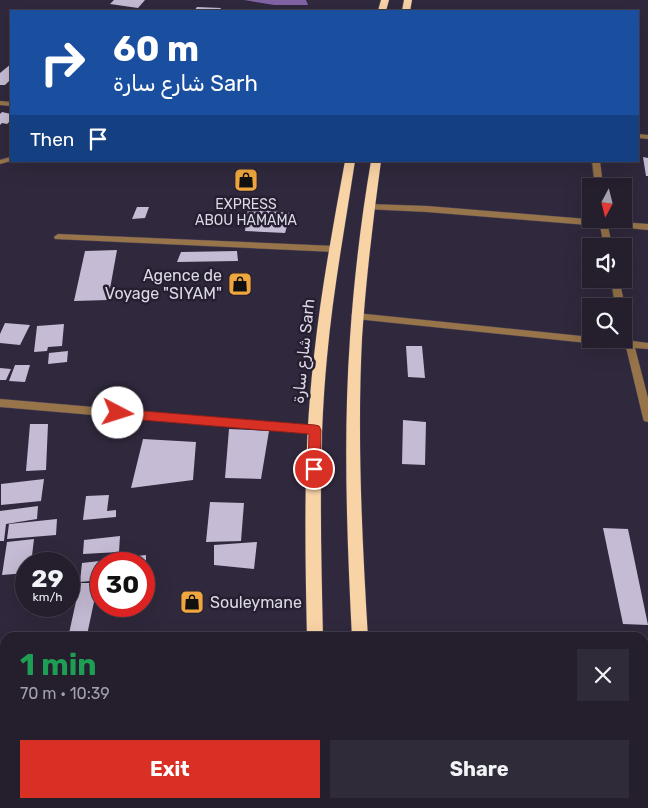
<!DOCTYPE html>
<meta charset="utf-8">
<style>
:root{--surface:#241e2d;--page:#302b39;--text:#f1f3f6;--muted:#a3a2aa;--line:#413c49;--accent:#d93025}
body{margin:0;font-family:Rubik,"Noto Sans Arabic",sans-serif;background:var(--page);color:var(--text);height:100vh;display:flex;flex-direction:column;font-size:19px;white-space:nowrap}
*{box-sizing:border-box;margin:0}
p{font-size:16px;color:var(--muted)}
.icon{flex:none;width:28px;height:28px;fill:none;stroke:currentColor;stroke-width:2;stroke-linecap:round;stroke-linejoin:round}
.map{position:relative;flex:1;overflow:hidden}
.sheet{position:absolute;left:0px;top:632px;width:649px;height:176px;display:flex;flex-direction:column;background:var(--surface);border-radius:15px 15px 0 0;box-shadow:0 5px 20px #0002,0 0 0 1px var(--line)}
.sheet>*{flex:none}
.top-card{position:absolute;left:10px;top:10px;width:629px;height:152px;border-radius:0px;box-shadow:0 5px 20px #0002,0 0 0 1px var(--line);background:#1a4fa0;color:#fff;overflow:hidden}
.needle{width:32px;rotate:187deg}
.controls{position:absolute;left:582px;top:178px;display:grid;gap:10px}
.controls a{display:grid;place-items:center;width:50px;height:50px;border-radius:0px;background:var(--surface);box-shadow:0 5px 20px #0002,0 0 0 1px var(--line);font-size:25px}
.speed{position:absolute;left:15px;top:552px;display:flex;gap:10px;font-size:25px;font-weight:700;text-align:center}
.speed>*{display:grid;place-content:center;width:65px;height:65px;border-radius:50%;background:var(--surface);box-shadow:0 5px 20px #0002,0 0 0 1px var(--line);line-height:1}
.speed small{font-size:12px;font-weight:400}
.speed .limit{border:8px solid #d22;background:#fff;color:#111}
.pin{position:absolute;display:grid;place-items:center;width:42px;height:42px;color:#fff;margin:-21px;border:2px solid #fff;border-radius:50%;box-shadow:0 1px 5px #0007}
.me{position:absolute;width:55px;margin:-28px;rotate:95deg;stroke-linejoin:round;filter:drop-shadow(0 0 4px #0008)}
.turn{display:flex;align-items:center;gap:18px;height:105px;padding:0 20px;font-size:22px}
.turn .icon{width:65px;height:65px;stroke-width:2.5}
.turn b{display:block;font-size:35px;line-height:42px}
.then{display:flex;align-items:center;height:48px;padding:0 20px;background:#0003;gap:10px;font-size:19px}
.round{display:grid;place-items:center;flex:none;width:52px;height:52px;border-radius:0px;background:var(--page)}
.head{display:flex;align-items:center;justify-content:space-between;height:85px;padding:0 20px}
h1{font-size:30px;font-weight:700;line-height:38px;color:#1e9e55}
.action{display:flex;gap:10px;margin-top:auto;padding:10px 20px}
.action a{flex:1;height:58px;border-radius:0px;background:var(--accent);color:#fff;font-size:20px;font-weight:700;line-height:58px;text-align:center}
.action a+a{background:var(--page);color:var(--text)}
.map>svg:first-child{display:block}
.water{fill:#8064a5}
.building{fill:#c5bbd4}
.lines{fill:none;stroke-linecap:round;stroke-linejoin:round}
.minor-casing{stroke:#4c4457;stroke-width:1}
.tertiary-casing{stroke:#4c4457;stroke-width:1}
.trunk-casing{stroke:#4c4457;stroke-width:1}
.minor{fill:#977449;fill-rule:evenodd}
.tertiary{fill:#977449;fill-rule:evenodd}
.trunk{fill:#f8d3a5;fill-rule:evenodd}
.route{fill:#d93025;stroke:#8d1f18}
.labels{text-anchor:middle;stroke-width:5;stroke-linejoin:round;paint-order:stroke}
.far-poi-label{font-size:14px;fill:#ddd8e5;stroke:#261f31}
.poi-label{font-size:16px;fill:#ddd8e5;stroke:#261f31;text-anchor:end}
.street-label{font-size:16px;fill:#ddd8e5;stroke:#261f31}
</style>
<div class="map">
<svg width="648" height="808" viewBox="0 0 648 808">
<rect width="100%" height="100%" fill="#30283c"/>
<path class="water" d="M244 0H306L308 5H274Z"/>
<path class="building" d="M114 0H145L138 8 110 4Z
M197 7 221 8 219 11H194Z
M11 64V79L5 85H0V73Z
M2 112 11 114V120L7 124 2 123 0 125V114Z
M643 157 648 158V176H646Z
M137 207H149L145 218 132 219Z
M248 209 291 213 285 233 245 231Z
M117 250 108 300 74 301 85 251Z
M237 251 238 261 177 262 181 252Z
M5 323 30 325 20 345 0 343V334Z
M64 324 62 346 48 347 47 351 34 352 37 326Z
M406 346H422L425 378 408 377Z
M68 351 67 362 48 364 49 353Z
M15 365H30L25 382 9 381Z
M0 368 11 369 6 380H0Z
M403 420 426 422 425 465 402 464Z
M30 424H48L46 470 26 471Z
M229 429 269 431 261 479 225 478Z
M143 439 196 442 193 480 131 488Z
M44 479 41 501 1 505V484Z
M109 495 107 511 116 510V517L83 520 86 496Z
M210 502 244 503 241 541 206 542Z
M38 506 37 519 6 524 4 541H0V511Z
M57 519 56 535 7 539 9 524Z
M603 528 628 529 648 625 623 624Z
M120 536 119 552 83 554 84 540Z
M34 539 31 564H26V573L2 575 7 542Z
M257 542 254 569 214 565V545Z
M146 555V571L144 572V564H129V557Z
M126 558V564H101V580L80 582 82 563Z
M80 583H98L87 635 122 636V638H68Z
M644 639H648V689H644Z
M644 697H648L647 747 644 731Z
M644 783H648V808H624L623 804H644Z
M484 804H513L514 808H484Z"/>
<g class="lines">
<g class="minor-casing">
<path id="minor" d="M0 101 11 102V106L0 105Z
M638 134 648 135V139L638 138Z
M11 157V161L0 164V160Z
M592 161H600L603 186H595Z
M368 204 427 206 599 220V219H607V221L648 224V230L608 226 612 246H604L600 226 427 212 365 209 364 207Z
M58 234 335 246 339 249 335 252 55 239 54 237Z
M611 279H619L625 306 624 307 615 306Z
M356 313 591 337V339L624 340V319L627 320 633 341 648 343V349L635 348 648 398V422L644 421 643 418 626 347 356 319 351 316Z
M0 399 315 426 319 427 320 430 319 433 315 434 0 407Z"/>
</g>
<g class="tertiary-casing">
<path id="tertiary" d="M0 765 5 766V780L0 779Z
M255 804H302L304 808H257Z"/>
</g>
<g class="trunk-casing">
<path id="trunk" d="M381 0H389L386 11H378Z
M404 0H412L410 11H402Z
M345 161H355C345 226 333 291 327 357 318 450 321 544 323 638H307C305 544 303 450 314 356 321 291 333 226 345 161Z
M371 161H381C373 220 366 279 362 338 357 438 362 538 368 638H352C347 538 343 438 350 338 354 279 361 220 371 161Z
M314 804H332L333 808H313Z
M366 804H384L385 808H365Z"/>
</g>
<use href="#minor" class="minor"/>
<use href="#tertiary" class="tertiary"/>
<use href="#trunk" class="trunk"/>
</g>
<path class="route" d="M118 409 315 425 319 426 321 430 320 469 319 473H310L308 469 309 434 118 418 113 413Z"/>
<defs>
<g id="shop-square" transform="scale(1.25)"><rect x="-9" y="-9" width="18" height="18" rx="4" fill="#f0a63e" stroke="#261f31"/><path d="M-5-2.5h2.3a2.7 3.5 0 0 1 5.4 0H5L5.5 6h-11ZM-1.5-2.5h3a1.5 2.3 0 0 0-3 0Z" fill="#111"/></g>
</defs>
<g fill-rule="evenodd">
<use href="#shop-square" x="246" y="180"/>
<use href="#shop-square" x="240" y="284"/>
<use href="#shop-square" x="192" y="602"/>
</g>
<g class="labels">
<g class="far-poi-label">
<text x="246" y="209">EXPRESS<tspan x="246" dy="16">ABOU HAMAMA</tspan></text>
</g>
<g class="poi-label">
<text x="222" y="281">Agence de<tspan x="222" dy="18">Voyage "SIYAM"</tspan></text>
<text x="210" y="608" text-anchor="start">Souleymane</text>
</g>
<g class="street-label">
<text transform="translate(303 351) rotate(-84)" y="6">شارع سارة Sarh</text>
</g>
</g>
</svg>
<div class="controls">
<a><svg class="needle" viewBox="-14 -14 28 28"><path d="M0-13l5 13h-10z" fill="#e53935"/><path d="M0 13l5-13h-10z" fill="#a3a2aa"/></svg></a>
<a><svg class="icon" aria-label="sound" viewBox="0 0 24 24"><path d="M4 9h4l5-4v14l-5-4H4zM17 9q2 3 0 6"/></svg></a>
<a><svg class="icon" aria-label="search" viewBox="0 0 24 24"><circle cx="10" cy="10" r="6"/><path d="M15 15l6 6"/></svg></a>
</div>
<div class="speed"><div>29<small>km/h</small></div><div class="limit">30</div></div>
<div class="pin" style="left:314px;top:469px;background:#d93025"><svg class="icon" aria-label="arrive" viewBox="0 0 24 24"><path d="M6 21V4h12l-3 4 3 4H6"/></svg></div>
<svg class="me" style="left:118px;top:413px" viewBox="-20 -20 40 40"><circle r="19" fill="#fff"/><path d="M0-13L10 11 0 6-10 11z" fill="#d93025"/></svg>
<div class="top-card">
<div class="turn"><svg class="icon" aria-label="right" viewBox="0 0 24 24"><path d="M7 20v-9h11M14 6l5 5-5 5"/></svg><div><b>60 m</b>شارع سارة Sarh</div></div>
<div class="then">Then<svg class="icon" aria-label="arrive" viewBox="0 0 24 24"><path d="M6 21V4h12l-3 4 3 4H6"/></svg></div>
</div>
<section class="sheet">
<div class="head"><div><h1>1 min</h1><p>70 m · 10:39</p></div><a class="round"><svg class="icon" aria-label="close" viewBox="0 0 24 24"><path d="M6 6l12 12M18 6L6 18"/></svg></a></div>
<div class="action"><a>Exit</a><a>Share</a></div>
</section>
</div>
